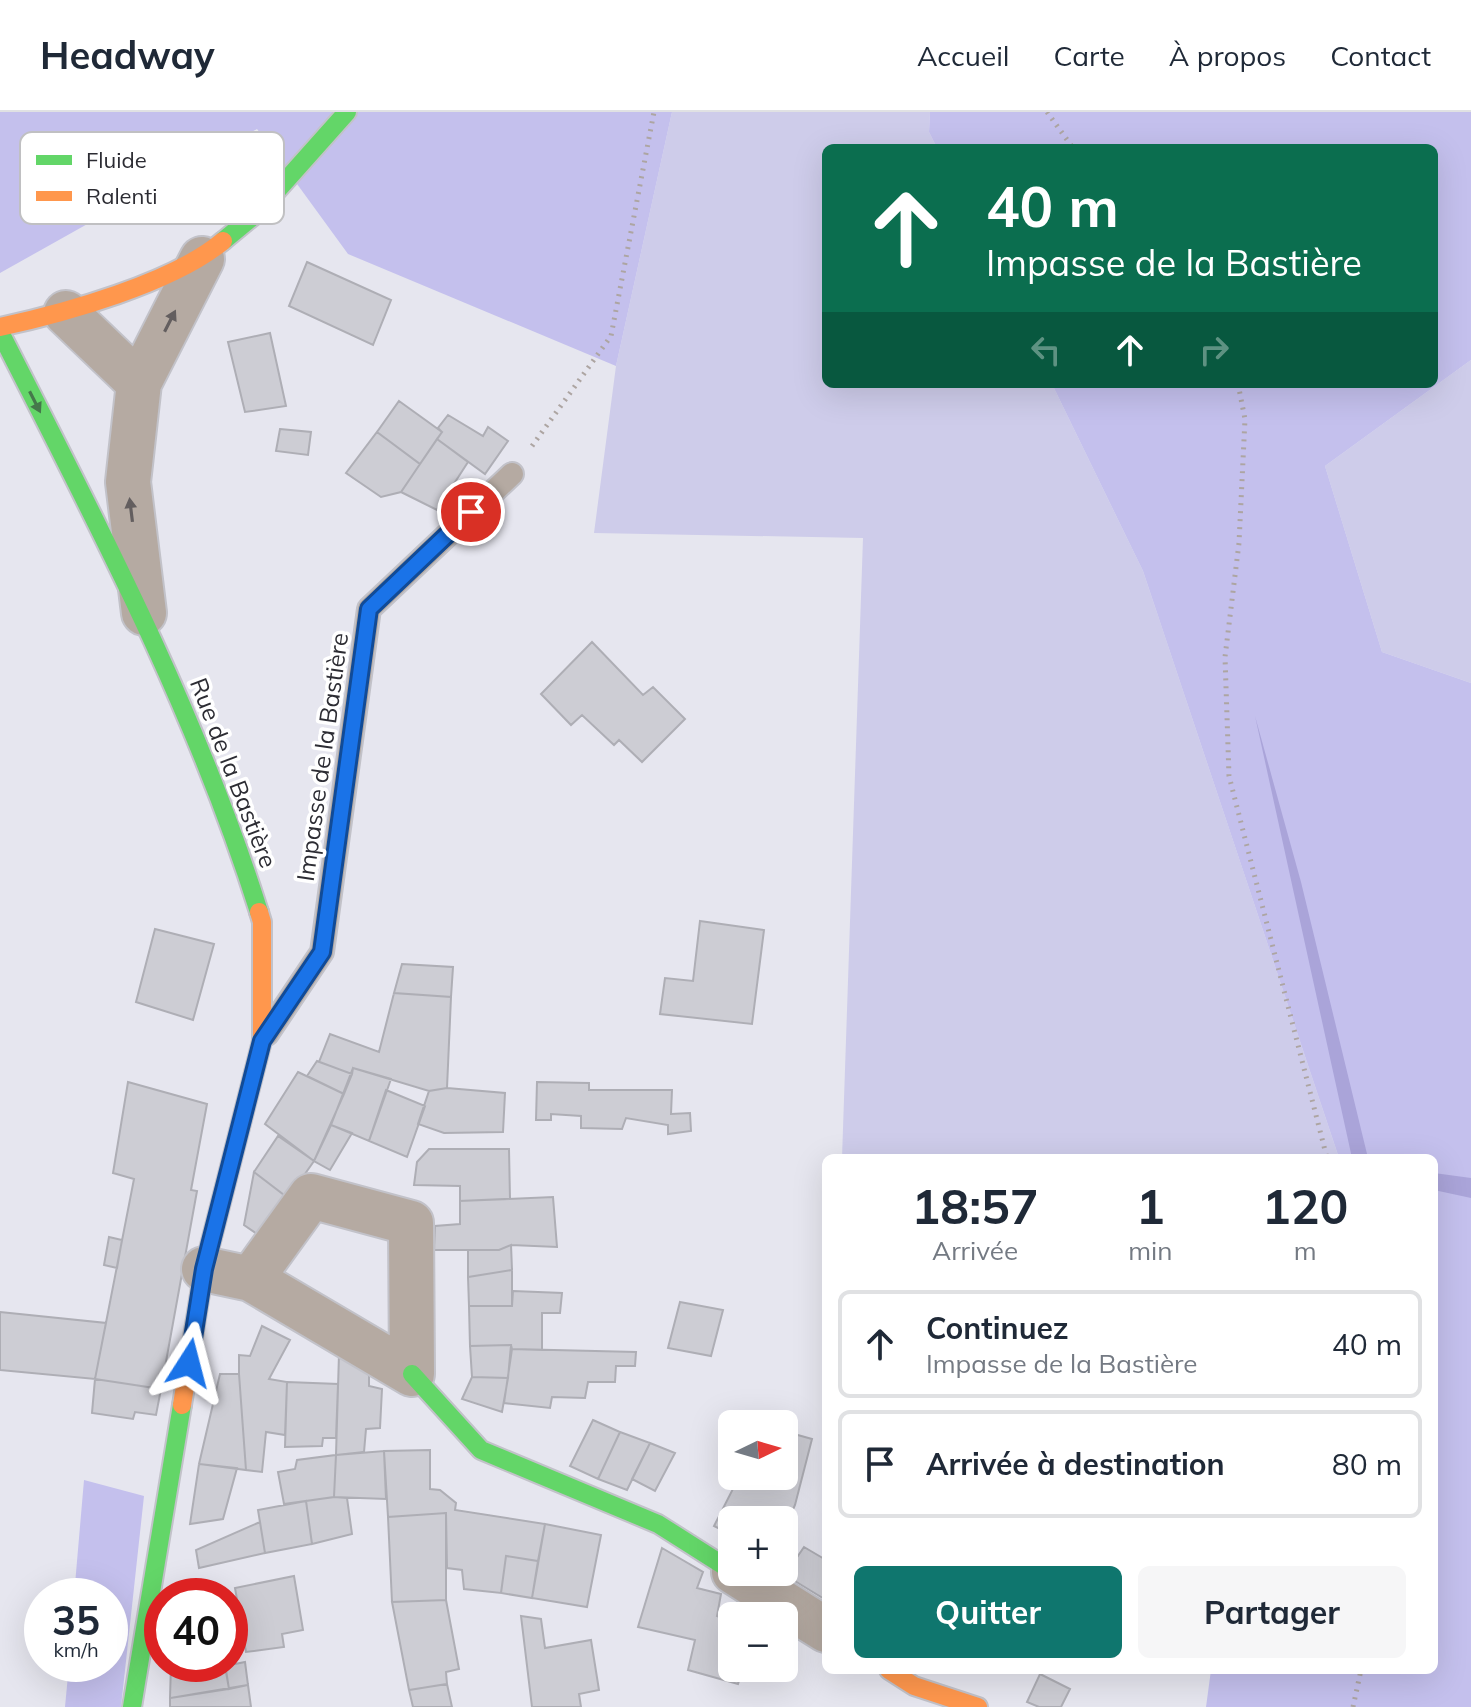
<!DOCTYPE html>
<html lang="fr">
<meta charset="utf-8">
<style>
:root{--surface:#fff;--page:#f6f6f7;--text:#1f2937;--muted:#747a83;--line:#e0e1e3;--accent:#0f766e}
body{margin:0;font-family:Mulish,sans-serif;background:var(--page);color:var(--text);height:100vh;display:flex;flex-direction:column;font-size:30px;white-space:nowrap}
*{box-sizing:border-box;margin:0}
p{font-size:26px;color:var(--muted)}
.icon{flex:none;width:44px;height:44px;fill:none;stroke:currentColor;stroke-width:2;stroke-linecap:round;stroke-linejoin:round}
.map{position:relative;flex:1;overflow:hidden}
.side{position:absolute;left:822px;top:1042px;width:616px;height:520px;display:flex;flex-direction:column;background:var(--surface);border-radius:12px;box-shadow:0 8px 32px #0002}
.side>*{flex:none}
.hud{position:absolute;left:822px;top:32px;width:616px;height:244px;border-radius:12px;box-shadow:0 8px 32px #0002;background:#0b6e4f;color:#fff;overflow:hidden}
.needle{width:52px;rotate:85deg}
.controls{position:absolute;left:718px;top:1298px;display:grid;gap:16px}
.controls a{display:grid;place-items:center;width:80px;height:80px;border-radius:12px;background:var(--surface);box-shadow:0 8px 32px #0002;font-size:40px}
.speed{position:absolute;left:24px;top:1466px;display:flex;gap:16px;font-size:40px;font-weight:700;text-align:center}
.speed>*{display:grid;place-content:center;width:104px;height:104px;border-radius:50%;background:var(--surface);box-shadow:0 8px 32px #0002;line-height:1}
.speed small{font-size:20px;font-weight:400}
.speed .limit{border:12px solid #d22;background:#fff;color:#111}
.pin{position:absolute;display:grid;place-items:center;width:68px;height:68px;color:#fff;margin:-34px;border:4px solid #fff;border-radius:50%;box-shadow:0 2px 8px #0007}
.me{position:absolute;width:88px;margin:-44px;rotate:9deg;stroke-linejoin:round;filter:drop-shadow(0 0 6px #0008)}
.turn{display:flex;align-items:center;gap:28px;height:168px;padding:0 32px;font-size:36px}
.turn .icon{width:104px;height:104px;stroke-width:2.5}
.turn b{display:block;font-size:56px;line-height:68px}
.lanes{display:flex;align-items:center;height:76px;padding:0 32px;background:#0003;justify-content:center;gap:40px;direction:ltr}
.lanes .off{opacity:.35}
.eta{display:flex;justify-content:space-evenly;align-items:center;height:136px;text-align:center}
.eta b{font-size:48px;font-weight:700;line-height:56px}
.cta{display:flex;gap:16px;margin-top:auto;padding:16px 32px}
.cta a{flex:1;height:92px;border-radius:12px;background:var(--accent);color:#fff;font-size:32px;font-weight:700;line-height:92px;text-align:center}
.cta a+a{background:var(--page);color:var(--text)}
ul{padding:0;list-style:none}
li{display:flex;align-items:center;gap:24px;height:108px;margin:0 16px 12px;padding:0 16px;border:4px solid var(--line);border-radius:12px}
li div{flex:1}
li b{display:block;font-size:30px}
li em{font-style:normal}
header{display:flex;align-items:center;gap:48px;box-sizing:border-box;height:112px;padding:0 40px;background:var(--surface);border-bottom:2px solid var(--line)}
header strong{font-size:38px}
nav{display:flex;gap:44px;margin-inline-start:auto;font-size:28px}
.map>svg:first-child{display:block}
.green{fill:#ceccea}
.forest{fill:#c4c0ed}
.water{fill:#aaa4d9}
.building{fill:#cdcdd4;stroke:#aeaeb5;stroke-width:2}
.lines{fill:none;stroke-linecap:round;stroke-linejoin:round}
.lane-casing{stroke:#c2c2c9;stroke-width:26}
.street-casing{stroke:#c2c2c9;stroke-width:48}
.fast-casing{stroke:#c2c2c9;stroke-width:22}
.slow-casing{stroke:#c2c2c9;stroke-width:22}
.path{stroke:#ada5a2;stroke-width:5;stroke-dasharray:2 6;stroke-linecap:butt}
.lane{stroke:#b5aaa2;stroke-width:22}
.street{stroke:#b5aaa2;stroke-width:44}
.fast{stroke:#63d668;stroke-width:18}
.slow{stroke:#ff974d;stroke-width:18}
.oneway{fill:#635e5f}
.oneway2{fill:#45784b}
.route-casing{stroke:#114b97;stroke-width:20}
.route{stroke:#1a73e8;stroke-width:14}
.labels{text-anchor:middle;stroke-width:7;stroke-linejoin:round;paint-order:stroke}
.street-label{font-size:24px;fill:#2c2c33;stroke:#fff}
.key{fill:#fff;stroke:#c0c0c2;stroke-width:2}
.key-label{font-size:22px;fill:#2c2c33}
</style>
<header>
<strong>Headway</strong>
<nav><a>Accueil</a><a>Carte</a><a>À propos</a><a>Contact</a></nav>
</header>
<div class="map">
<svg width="1471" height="1595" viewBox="0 0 1471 1595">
<rect width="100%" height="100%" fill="#e6e6ef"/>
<path class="green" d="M672 0H930L929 20 937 36H826V272H1052L1143 459 1339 1046H842L863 426 594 421 616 254Z
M1471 248V571L1382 540 1325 354Z"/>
<path class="forest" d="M0 0H672L616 254 348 142 257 17 0 161Z
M930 0H1471V248L1325 354 1382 540 1471 571V1595H1206L1211 1558H1434V1046H1339L1143 459 1052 272H1434V36H937L929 20Z
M84 1368 144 1384 121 1595H65L69 1552H110V1484H74Z"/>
<path class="water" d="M1255 604 1301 770 1368 1046H1352Z
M1434 1061 1471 1066V1086L1434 1078Z"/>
<path class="building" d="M307 150 391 188 373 233 289 194Z
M270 221 286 294 245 300 228 230Z
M399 289 442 320 420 352 377 320Z
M448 303 483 324 488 315 508 329 485 362 437 327 442 320 438 316Z
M280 317 311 320 308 343 276 339Z
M377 320 420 352 401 380 381 385 346 361Z
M437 327 468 350 437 398 401 380Z
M592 530 643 583 653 575 685 607 642 650 619 628 614 633 582 603 571 613 541 582Z
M700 809 764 818 752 912 660 902 665 866 693 869Z
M155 817 214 832 193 908 136 890Z
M402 852 453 855 451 885 394 881Z
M394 881 451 885 447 976 429 979 353 956 352 962 319 950 330 922 379 940Z
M317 949 352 962 344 982 307 964Z
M353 956 391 967 369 1029 331 1013Z
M298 960 344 982 314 1049 265 1012Z
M128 970 207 992 191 1078 197 1079 161 1277 95 1267 134 1067 113 1061Z
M537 970 589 971V978H672L671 1002 690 1001 691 1019 668 1022V1013L626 1006 622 1017 581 1016V1004L551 1002V1008H536Z
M447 976 505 981 503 1020 444 1021 418 1012 429 979Z
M386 978 425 994 407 1045 369 1029Z
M331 1013 352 1021 330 1058 314 1049Z
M278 1024 314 1049 288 1086 254 1060Z
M429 1037H509L510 1087 460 1089V1074L414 1073 417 1050Z
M254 1060 288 1086 263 1126 244 1113Z
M553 1085 557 1135 511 1133 499 1138H434L435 1114 460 1112V1089Z
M109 1125 122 1128 117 1156 104 1153Z
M511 1133 512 1158 468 1165V1138H499Z
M512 1158V1194H469L468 1165Z
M513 1179 562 1181 560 1201H542V1238L512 1237 511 1233 470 1234 469 1194H512Z
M680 1190 723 1198 711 1244 668 1236Z
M0 1200 106 1211 95 1267 0 1258Z
M262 1214 290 1228 269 1267 287 1270 285 1323 266 1320 262 1360 246 1358 239 1262V1243L250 1244Z
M511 1233 508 1266 472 1265 470 1234Z
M512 1237 636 1240 635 1254H616L615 1270H588L585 1286 552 1285 550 1296 504 1291Z
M339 1242 369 1258V1274L382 1277 380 1316 366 1317 364 1340 336 1343Z
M220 1262H239L246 1358 199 1352Z
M472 1265 508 1266 502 1300 462 1287Z
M95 1267 161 1277 156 1303 135 1300 133 1307 92 1301Z
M287 1270 338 1272 336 1326H323L322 1334 285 1335Z
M593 1308 620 1320 598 1367 570 1354Z
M620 1320 650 1331 627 1378 598 1367Z
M787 1320 812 1327 795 1393 784 1418V1408H732V1423L714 1414 735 1373 731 1372 734 1364H784Z
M650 1331 675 1341 655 1379 632 1367Z
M430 1338V1377L440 1378 456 1391 455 1398 545 1412 538 1449 506 1444 501 1481 464 1477 462 1458 447 1456 446 1401 388 1405 384 1339Z
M384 1339 386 1387 334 1385 336 1343Z
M336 1343 334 1385 284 1392 278 1360 295 1357 297 1348Z
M199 1352 237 1356 223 1407 190 1412Z
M334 1385 347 1386 352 1422 312 1432 306 1389Z
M306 1389 312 1432 265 1441 258 1398Z
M446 1401V1488L392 1490 388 1405Z
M260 1410 265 1441 199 1456 196 1438Z
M545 1412 601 1423 587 1495 532 1486Z
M804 1435 826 1448V1488L785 1463Z
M662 1436 703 1460 697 1476 721 1482 717 1504 732 1509 724 1537 732 1539V1556H743L738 1572 688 1558 695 1528 638 1515Z
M506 1444 538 1449 532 1486 501 1481Z
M294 1464 303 1518 282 1522 284 1535 246 1540 235 1476Z
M446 1488 459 1557 446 1560 447 1572 409 1578 392 1490Z
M521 1504 541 1507 545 1536 591 1528 599 1578 579 1582 581 1595H532Z
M245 1550 248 1573 229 1577 225 1554Z
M171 1552H225L229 1577 170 1586Z
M1040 1562 1070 1577 1061 1595H1039L1027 1590Z
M447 1572 452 1595H413L409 1578Z
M248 1573 251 1595H170V1586Z"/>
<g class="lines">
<g class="lane-casing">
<path id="lane" d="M267 922 322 840 369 497 512 362"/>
</g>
<g class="street-casing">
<path id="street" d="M66 201 139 271
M144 501 128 370 139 271 202 147
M204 1157 251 1167 412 1262 411 1111 311 1084 251 1167
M734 1460 826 1518"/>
</g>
<g class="fast-casing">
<path id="fast" d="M223 129 257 101 347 0
M0 220C96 409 195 596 259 800
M412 1262 481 1338 658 1412 732 1459
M132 1595 182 1293"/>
</g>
<g class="slow-casing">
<path id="slow" d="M0 215C65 201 173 171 223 129
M182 1293 204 1157 262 929V810L259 800
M889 1558 914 1574 978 1595"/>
</g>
<path class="path" d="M1047 0 1073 36
M1238 272 1245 307 1239 431 1225 545 1229 664 1327 1046
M532 334 611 224 654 0
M1353 1595 1361 1558"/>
<use href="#lane" class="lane"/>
<use href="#street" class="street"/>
<use href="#fast" class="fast"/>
<use href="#slow" class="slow"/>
</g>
<defs><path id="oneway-solid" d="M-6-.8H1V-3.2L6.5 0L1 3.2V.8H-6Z" transform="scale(2)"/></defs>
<g class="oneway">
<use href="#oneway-solid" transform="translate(170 209) rotate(-63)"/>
<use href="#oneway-solid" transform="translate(131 398) rotate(-97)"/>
</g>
<use class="oneway2" href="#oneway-solid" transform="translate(35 290) rotate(63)"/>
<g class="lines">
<g class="route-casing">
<path id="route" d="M189 1251 204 1157 262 929 322 840 369 497 471 400"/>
</g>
<use href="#route" class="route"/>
</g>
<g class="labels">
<g class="street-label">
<text transform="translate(323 645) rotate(-82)" y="8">Impasse de la Bastière</text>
<text transform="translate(233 661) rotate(69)" y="8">Rue de la Bastière</text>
</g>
</g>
<rect x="20" y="20" width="264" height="92" rx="12" class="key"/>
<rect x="36" y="43" width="36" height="10" fill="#63d668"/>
<rect x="36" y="79" width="36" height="10" fill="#ff974d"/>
<g class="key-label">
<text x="86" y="56">Fluide</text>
<text x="86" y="92">Ralenti</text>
</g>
</svg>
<div class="controls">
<a><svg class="needle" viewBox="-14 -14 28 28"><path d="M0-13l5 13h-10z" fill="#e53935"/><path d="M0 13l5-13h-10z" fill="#747a83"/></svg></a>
<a>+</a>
<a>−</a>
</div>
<div class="speed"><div>35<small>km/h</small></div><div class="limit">40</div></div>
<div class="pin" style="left:471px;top:400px;background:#d93025"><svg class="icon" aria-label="arrive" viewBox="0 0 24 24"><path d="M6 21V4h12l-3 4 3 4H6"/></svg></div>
<svg class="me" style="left:189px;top:1251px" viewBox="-20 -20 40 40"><path d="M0-17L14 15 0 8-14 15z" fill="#1a73e8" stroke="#fff" stroke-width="4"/></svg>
<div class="hud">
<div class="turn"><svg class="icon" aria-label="ahead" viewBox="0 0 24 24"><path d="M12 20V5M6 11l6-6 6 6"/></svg><div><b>40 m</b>Impasse de la Bastière</div></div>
<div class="lanes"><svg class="icon off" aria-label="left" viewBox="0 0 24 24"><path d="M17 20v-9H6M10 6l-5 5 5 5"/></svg><svg class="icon" aria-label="ahead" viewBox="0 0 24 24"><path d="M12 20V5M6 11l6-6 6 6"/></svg><svg class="icon off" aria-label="right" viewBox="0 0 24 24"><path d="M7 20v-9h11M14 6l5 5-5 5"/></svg></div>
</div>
<section class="side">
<div class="eta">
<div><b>18:57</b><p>Arrivée</p></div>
<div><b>1</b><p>min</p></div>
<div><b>120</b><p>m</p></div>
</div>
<ul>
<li><svg class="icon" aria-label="ahead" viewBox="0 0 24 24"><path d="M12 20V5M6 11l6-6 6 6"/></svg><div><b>Continuez</b><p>Impasse de la Bastière</p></div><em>40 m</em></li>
<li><svg class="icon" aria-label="arrive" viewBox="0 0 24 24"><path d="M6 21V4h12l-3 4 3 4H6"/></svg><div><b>Arrivée à destination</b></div><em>80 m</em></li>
</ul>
<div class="cta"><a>Quitter</a><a>Partager</a></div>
</section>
</div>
